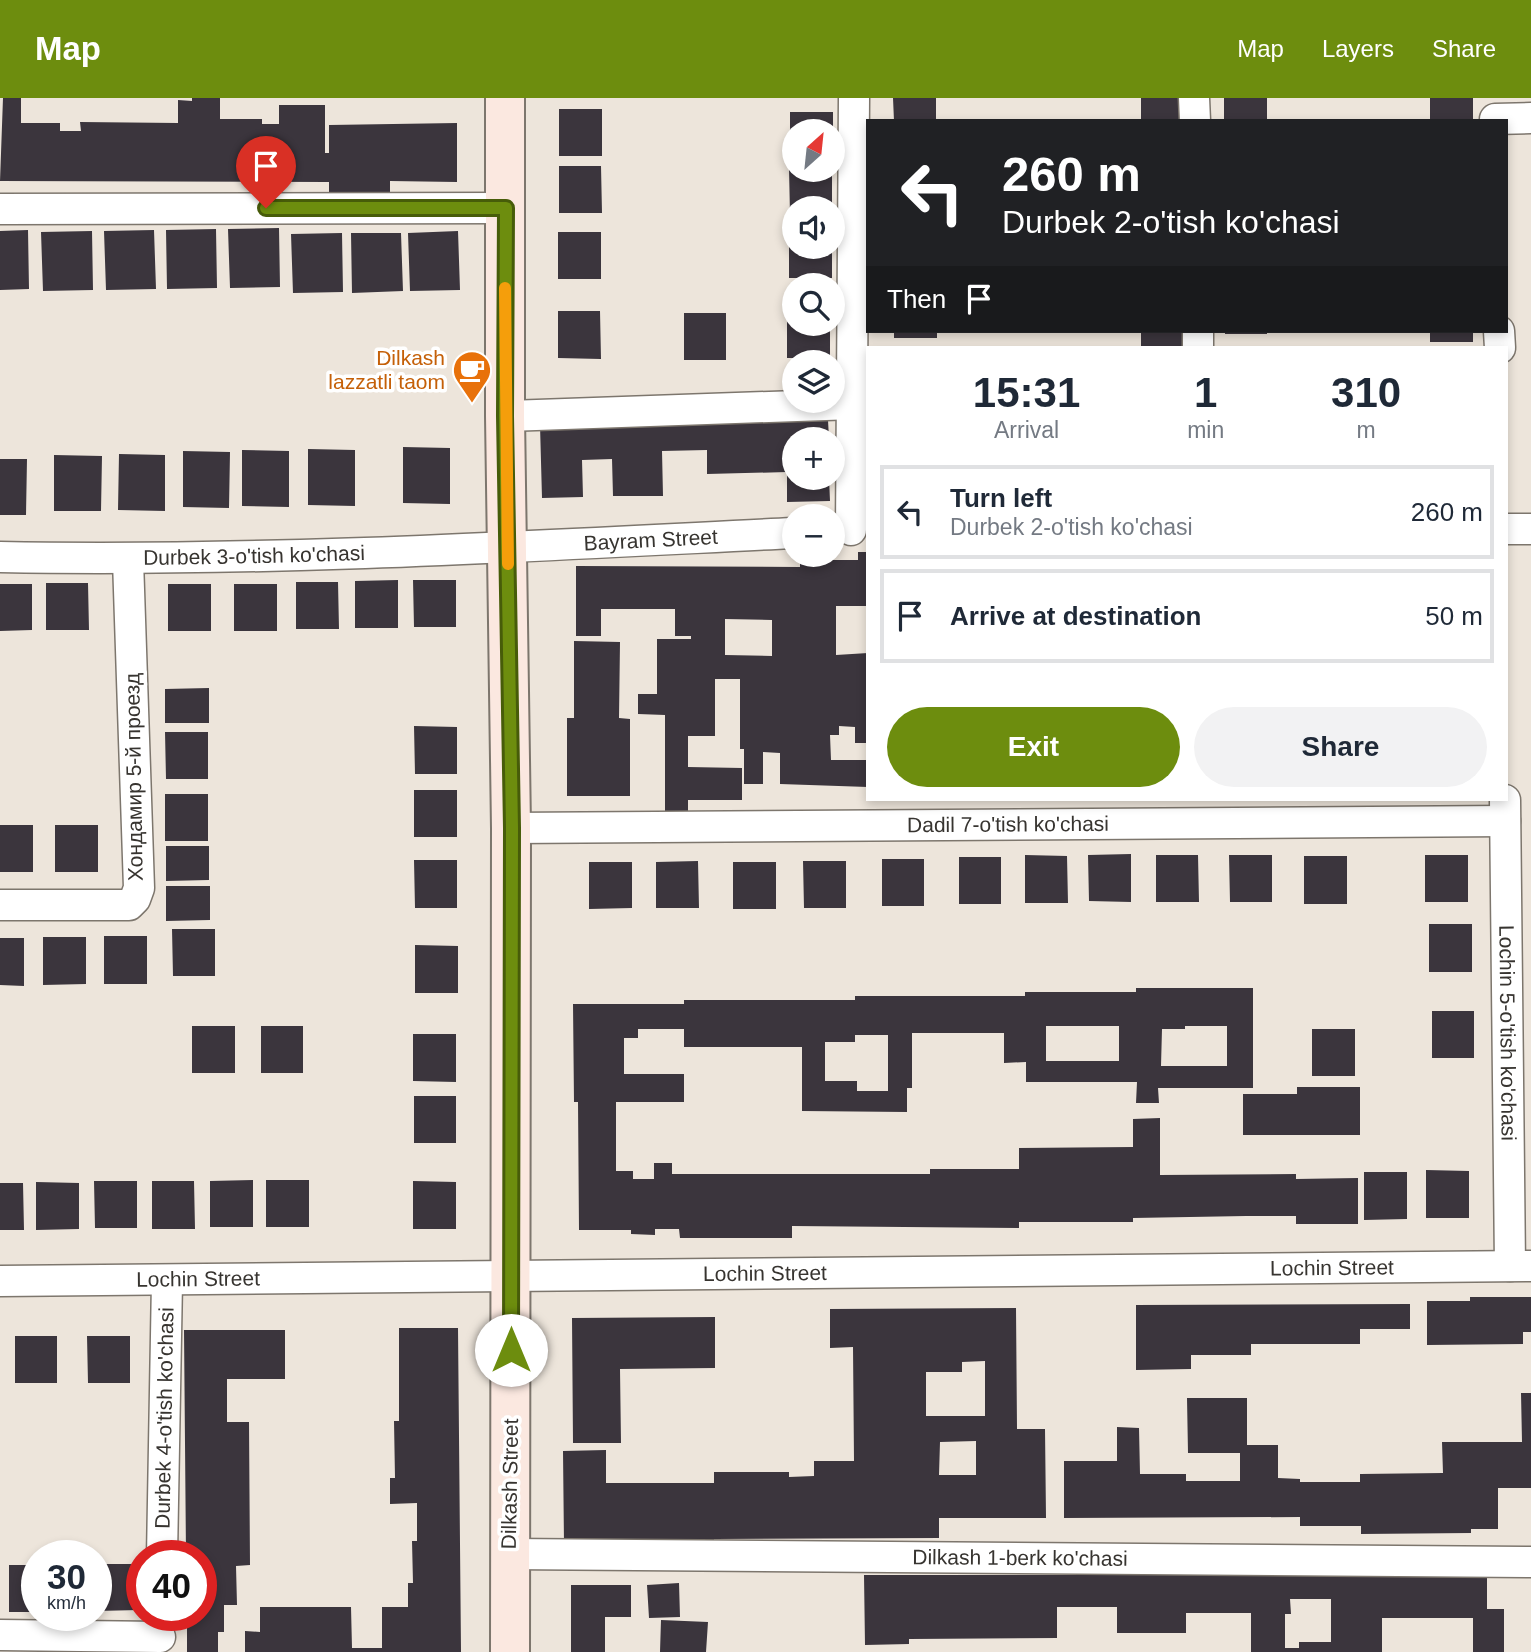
<!DOCTYPE html>
<meta charset="utf-8">
<style>
:root{--surface:#fff;--page:#f2f2f3;--text:#1f2937;--muted:#747a83;--line:#e0e1e3;--accent:#6d8d0e}
body{margin:0;font-family:Arial,sans-serif;background:var(--page);color:var(--text);height:100vh;display:flex;flex-direction:column;font-size:26px;white-space:nowrap}
*{box-sizing:border-box;margin:0}
p{font-size:23px;color:var(--muted)}
.icon{flex:none;width:38px;height:38px;fill:none;stroke:currentColor;stroke-width:2;stroke-linecap:round;stroke-linejoin:round}
.map{position:relative;flex:1;overflow:hidden}
.drawer{position:absolute;left:866px;top:248px;width:642px;height:455px;display:flex;flex-direction:column;background:var(--surface);border-radius:0px;box-shadow:0 4px 10px #0003}
.drawer>*{flex:none}
.banner{position:absolute;left:866px;top:21px;width:642px;height:214px;border-radius:0px;box-shadow:0 4px 10px #0003;background:#202124;color:#fff;overflow:hidden}
.needle{width:46px;rotate:27deg}
.fabs{position:absolute;left:782px;top:21px;display:grid;gap:14px}
.fabs a{display:grid;place-items:center;width:63px;height:63px;border-radius:50%;background:var(--surface);box-shadow:0 4px 10px #0003;font-size:35px}
.speed{position:absolute;left:21px;top:1442px;display:flex;gap:14px;font-size:35px;font-weight:700;text-align:center}
.speed>*{display:grid;place-content:center;width:91px;height:91px;border-radius:50%;background:var(--surface);box-shadow:0 4px 10px #0003;line-height:1}
.speed small{font-size:18px;font-weight:400}
.speed .limit{border:10px solid #d22;background:#fff;color:#111}
.pin{position:absolute;display:grid;place-items:center;width:60px;height:60px;color:#fff;margin:-72px -30px;border-radius:50% 50% 50% 0;rotate:-45deg;box-shadow:0 0 7px #0007}
.pin .icon{rotate:45deg}
.me{position:absolute;width:77px;margin:-38px;rotate:0deg;stroke-linejoin:round;filter:drop-shadow(0 0 5px #0008)}
.turn{display:flex;align-items:center;gap:24px;height:147px;padding:0 21px;font-size:32px}
.turn .icon{width:91px;height:91px;stroke-width:2.5}
.turn b{display:block;font-size:49px;line-height:60px}
.then{display:flex;align-items:center;height:66px;padding:0 21px;background:#0003;gap:14px;font-size:26px}
.eta{display:flex;justify-content:space-evenly;align-items:center;height:119px;text-align:center}
.eta b{font-size:42px;font-weight:800;line-height:49px}
.cta{display:flex;gap:14px;margin-top:auto;padding:14px 21px}
.cta a{flex:1;height:80px;border-radius:42px;background:var(--accent);color:#fff;font-size:28px;font-weight:800;line-height:80px;text-align:center}
.cta a+a{background:var(--page);color:var(--text)}
ul{padding:0;list-style:none}
li{display:flex;align-items:center;gap:21px;height:94px;margin:0 14px 10px;padding:0 7px;border:4px solid var(--line);border-radius:0px}
li div{flex:1}
li b{display:block;font-size:26px}
li em{font-style:normal}
header{display:flex;align-items:center;gap:42px;box-sizing:border-box;height:98px;padding:0 35px;background:var(--accent);color:#fff}
header strong{font-size:33px}
nav{display:flex;gap:38px;margin-inline-start:auto;font-size:24px}
.map>svg:first-child{display:block}
.building{fill:#3b353d;fill-rule:evenodd}
.lines{fill:none;stroke-linecap:round;stroke-linejoin:round}
.street-casing{stroke:#7d766d;stroke-width:33}
.secondary-casing{stroke:#7d766d;stroke-width:42}
.street{stroke:#fff;stroke-width:30}
.secondary{stroke:#fbe8e0;stroke-width:38}
.route-casing{stroke:#475c09;stroke-width:18}
.route{stroke:#6d8d0e;stroke-width:12}
.slow{stroke:#f59e0b;stroke-width:12}
.labels{text-anchor:middle;stroke-width:7;stroke-linejoin:round;paint-order:stroke}
.food-label{font-size:21px;fill:#c56008;stroke:#fff;text-anchor:end}
.street-label{font-size:21px;fill:#373430;stroke:#fff}
</style>
<header>
<strong>Map</strong>
<nav><a>Map</a><a>Layers</a><a>Share</a></nav>
</header>
<div class="map">
<svg width="1531" height="1554" viewBox="0 0 1531 1554">
<rect width="100%" height="100%" fill="#ede5db"/>
<path class="building" d="M3 0H21V25H60V33H81L80 24 178 25V2L192 3V0H220V21H262V26H279V7H325V55H329V27L457 25V84L390 83V95H329V84L0 83Z
M893 0H936V23H894Z
M1141 0H1184V23H1141Z
M1224 0H1267V22H1224Z
M1430 0H1473V23H1430Z
M559 11H602V58H559Z
M790 14H833V33H794V61H790Z
M559 68H601L602 115H559Z
M789 70 832 72V110H794V117H790Z
M279 130 280 189 230 190 228 131Z
M216 131 217 190 167 191 166 132Z
M28 132 29 191 0 192V133Z
M154 132 156 191 106 192 104 133Z
M92 133 93 192 43 193 41 134Z
M458 133 460 192 410 193 408 135Z
M789 133H794V149H832V180H789Z
M558 134H601V181H558Z
M342 135 343 194 293 195 291 136Z
M351 135H401L403 193 352 195Z
M558 213H600L601 261 558 260Z
M787 213H794V226H830V260H787Z
M684 215H726V262H684Z
M894 233H937V240H894Z
M1141 233H1184V250H1141Z
M1225 233H1267V236H1225Z
M1430 233H1473V244H1430Z
M828 322 829 341H794V380H829L830 403 787 404V374L707 376V352L662 353 663 398H613L612 361 582 362 583 399 542 400 540 327Z
M403 349 450 350V406L403 405Z
M308 351 355 352V408L308 407Z
M242 352 289 353V409L242 408Z
M183 353 230 354 229 410 183 409Z
M119 356 165 357V413L118 412Z
M54 357 102 358 101 413H54Z
M0 361H27L26 417H0Z
M858 454H868V508H836V557L868 555V645H855V629L839 628V637H830L831 662H868V689L780 686V655L763 654V686H744V651H740V581H715V638H688V669L742 670V702H688V713H665V617L638 616V596H657V541H691V538H675V511H601V538H576V468L800 469V462H858ZM725 521 772 522V558L725 557Z
M398 482V530H355V483Z
M413 482H456V529H414Z
M296 484H338L339 531H296Z
M46 485H88L89 532H46Z
M0 486H32V532L0 533Z
M168 486H211V533H168Z
M234 486H277V533H234Z
M574 543 620 544 619 620 630 621V698H567V620H574Z
M209 590V625H165V591Z
M414 628 457 629V676H415Z
M165 634H208V681H166Z
M414 692H457V739H414Z
M165 696H208V743H165Z
M0 727H33V774H0Z
M55 727H98V774H55Z
M166 748H209V782L166 783Z
M1131 756V804L1089 803 1088 757Z
M1025 757 1067 758 1068 805H1025Z
M1156 757H1198L1199 804H1156Z
M1229 757H1272V804H1230Z
M1425 757H1468V804H1425Z
M1304 758H1347V806H1304Z
M959 759H1001V806H959Z
M882 761H924V808H882Z
M414 762H457V810H415Z
M698 763 699 810H656V764Z
M803 763H846V810H804Z
M589 764H632V810L589 811Z
M733 764H776V811H733Z
M166 788H210V822L166 823Z
M1429 826H1472V874H1429Z
M172 831H215V878H173Z
M104 838H147V886H104Z
M43 839H86V886L43 887Z
M0 840H24V888L0 887Z
M415 847 458 848V895H415Z
M1136 890H1253V990H1158L1159 1005H1136L1137 984H1026V964L1004 965V935H912V990H907V1014L802 1013V949H684V931H638V940H624V976H684V1004H616V1073H633V1081H654V1065H672V1076H930V1071H1019V1050L1133 1049V1021L1160 1020V1077L1296 1076V1081L1358 1080V1126H1296V1118H1246L1133 1120V1124H1019V1130L792 1128V1140H680L679 1131H655V1137L631 1136V1132H579L578 1004H574L573 906H684V902H855V898H1025V894H1136ZM1046 928H1119V963H1046ZM1185 928H1227V968H1161L1162 931H1185ZM855 937H888V993H857V983H825V944H855Z
M1432 913H1474V960H1432Z
M192 928H235V975H192Z
M261 928H303V975H261Z
M1312 931H1355V978H1312Z
M413 936H456V984L413 983Z
M1297 989H1360V1037H1243V996H1297Z
M414 998H456V1045H414Z
M1426 1072 1469 1073V1120H1426Z
M1364 1074H1407V1121L1364 1122Z
M253 1082V1129H210V1083Z
M266 1082H309V1129H266Z
M94 1083H137V1130H95Z
M152 1083H194L195 1131H152Z
M413 1083 456 1084V1131H413Z
M36 1084 79 1085V1131L36 1132Z
M0 1085H23L24 1132H0Z
M1470 1199H1531V1234H1523V1246L1427 1247V1203H1470Z
M1410 1206V1231H1360V1246H1251V1257H1191V1271L1136 1272V1207Z
M1016 1210 1017 1331H1045L1046 1420H939V1440L714 1441V1446H564L563 1353 606 1352V1385H714V1374H789V1379L814 1378V1363H854L853 1249 830 1250V1211ZM985 1263V1318H926V1274H962V1264ZM976 1343V1377H939L940 1344Z
M715 1219V1270L620 1271 621 1345H573L572 1220Z
M399 1230H458L461 1554H245V1533L260 1534V1509H351L352 1550H382V1509H408V1485H413L412 1443H417V1405L390 1406V1380H395L394 1323H399Z
M184 1232H285V1281H227V1324H249L250 1467 236 1468 237 1507H224V1534H218V1554H187V1517H201V1458H186Z
M15 1238H57V1285H15Z
M87 1238H130V1285H88Z
M1521 1295H1531V1390H1498V1431H1471V1435L1361 1436V1428H1300V1419L1064 1420V1363H1117V1329L1139 1330 1140 1376H1186V1383H1240V1355H1188L1187 1300H1247V1347H1278V1380L1300 1381V1384H1360V1376L1443 1375 1442 1344H1522Z
M96 1466H139V1512L96 1513Z
M9 1467H37V1514H9Z
M1117 1469 1487 1472V1511H1504V1554H1473V1520H1382V1554H1251V1515H1186V1535H1117V1509H1057V1540L909 1541V1546L865 1547 864 1477H1117ZM1290 1501H1331V1544H1299V1550H1285V1516H1291Z
M679 1485 680 1519 649 1520 647 1487Z
M571 1487H631V1519H605V1554H571Z
M661 1522 708 1524 706 1554H660Z"/>
<g class="lines">
<g class="street-casing">
<g id="street">
<path d="M1194 0 1195 23"/>
<path d="M1495 21 1531 20"/>
<path d="M0 111 506 110"/>
<path d="M1198 233V250"/>
<path d="M1499 233 1500 250"/>
<path d="M505 318 854 306"/>
<path d="M1507 431H1531"/>
<path d="M851 432 854 0"/>
<path id="s1" d="M0 459C265 464 530 448 794 435"/>
<path id="s2" d="M1505 702 1510 1168"/>
<path id="s3" d="M511 730 1505 723"/>
<path d="M0 807H129L135 801 139 790 128 462"/>
<path id="s4" d="M0 1183 1531 1168"/>
<path id="s5" d="M509 1456 1531 1464"/>
<path id="s6" d="M162 1458 167 1183"/>
<path d="M0 1537 160 1539"/>
</g>
</g>
<g class="secondary-casing">
<path id="secondary" d="M505 0V318L511 730 510 1554"/>
</g>
<use href="#street" class="street"/>
<use href="#secondary" class="secondary"/>
</g>
<g class="lines">
<g class="route-casing">
<path id="route" d="M266 110H506L505 318 512 730 511 1252"/>
</g>
<use href="#route" class="route"/>
<path class="slow" d="M505 190 508 466"/>
</g>
<defs>
<g id="cafe-pin" transform="scale(2.0125)"><path d="M0 17L-7.5 6A9.5 9.5 0 1 1 7.5 6Z" fill="#e8710a" stroke="#fff"/><path d="M-5.5-4.5H6V0H3Q3 3.5 0 3.5H-2.5Q-5.5 3.5-5.5 0ZM3-3.2v2h1.7v-2ZM-6 4.5H4V6H-6Z" fill="#fff"/></g>
</defs>
<g fill-rule="evenodd">
<use href="#cafe-pin" x="472" y="272"/>
</g>
<g class="labels">
<g class="food-label">
<text x="445" y="267">Dilkash<tspan x="445" dy="24">lazzatli taom</tspan></text>
</g>
<g class="street-label">
<text dy="7" stroke="none"><textPath href="#s1" startOffset="651">Bayram Street</textPath></text>
<text dy="7" stroke="none"><textPath href="#s1" startOffset="254">Durbek 3-o'tish ko'chasi</textPath></text>
<text transform="translate(134 679) rotate(-91)" y="7">Хондамир 5-й проезд</text>
<text dy="7" stroke="none"><textPath href="#s3" startOffset="497">Dadil 7-o'tish ko'chasi</textPath></text>
<text dy="7" stroke="none"><textPath href="#s2" startOffset="233">Lochin 5-o'tish ko'chasi</textPath></text>
<text dy="7" stroke="none"><textPath href="#s4" startOffset="1332">Lochin Street</textPath></text>
<text dy="7" stroke="none"><textPath href="#s4" startOffset="765">Lochin Street</textPath></text>
<text dy="7" stroke="none"><textPath href="#s4" startOffset="198">Lochin Street</textPath></text>
<text dy="7" stroke="none"><textPath href="#s6" startOffset="138">Durbek 4-o'tish ko'chasi</textPath></text>
<text transform="translate(510 1386) rotate(-89)" y="7">Dilkash Street</text>
<text dy="7" stroke="none"><textPath href="#s5" startOffset="511">Dilkash 1-berk ko'chasi</textPath></text>
</g>
</g>
</svg>
<div class="fabs">
<a><svg class="needle" viewBox="-14 -14 28 28"><path d="M0-13l5 13h-10z" fill="#e53935"/><path d="M0 13l5-13h-10z" fill="#747a83"/></svg></a>
<a><svg class="icon" aria-label="sound" viewBox="0 0 24 24"><path d="M4 9h4l5-4v14l-5-4H4zM17 9q2 3 0 6"/></svg></a>
<a><svg class="icon" aria-label="search" viewBox="0 0 24 24"><circle cx="10" cy="10" r="6"/><path d="M15 15l6 6"/></svg></a>
<a><svg class="icon" aria-label="layers" viewBox="0 0 24 24"><path d="M12 4l9 5-9 5-9-5zM3 14l9 5 9-5"/></svg></a>
<a>+</a>
<a>−</a>
</div>
<div class="speed"><div>30<small>km/h</small></div><div class="limit">40</div></div>
<div class="pin" style="left:266px;top:110px;background:#d93025"><svg class="icon" aria-label="arrive" viewBox="0 0 24 24"><path d="M6 21V4h12l-3 4 3 4H6"/></svg></div>
<svg class="me" style="left:511px;top:1252px" viewBox="-20 -20 40 40"><circle r="19" fill="#fff"/><path d="M0-13L10 11 0 6-10 11z" fill="#6d8d0e"/></svg>
<div class="banner">
<div class="turn"><svg class="icon" aria-label="left" viewBox="0 0 24 24"><path d="M17 20v-9H6M10 6l-5 5 5 5"/></svg><div><b>260 m</b>Durbek 2-o'tish ko'chasi</div></div>
<div class="then">Then<svg class="icon" aria-label="arrive" viewBox="0 0 24 24"><path d="M6 21V4h12l-3 4 3 4H6"/></svg></div>
</div>
<section class="drawer">
<div class="eta">
<div><b>15:31</b><p>Arrival</p></div>
<div><b>1</b><p>min</p></div>
<div><b>310</b><p>m</p></div>
</div>
<ul>
<li><svg class="icon" aria-label="left" viewBox="0 0 24 24"><path d="M17 20v-9H6M10 6l-5 5 5 5"/></svg><div><b>Turn left</b><p>Durbek 2-o'tish ko'chasi</p></div><em>260 m</em></li>
<li><svg class="icon" aria-label="arrive" viewBox="0 0 24 24"><path d="M6 21V4h12l-3 4 3 4H6"/></svg><div><b>Arrive at destination</b></div><em>50 m</em></li>
</ul>
<div class="cta"><a>Exit</a><a>Share</a></div>
</section>
</div>
